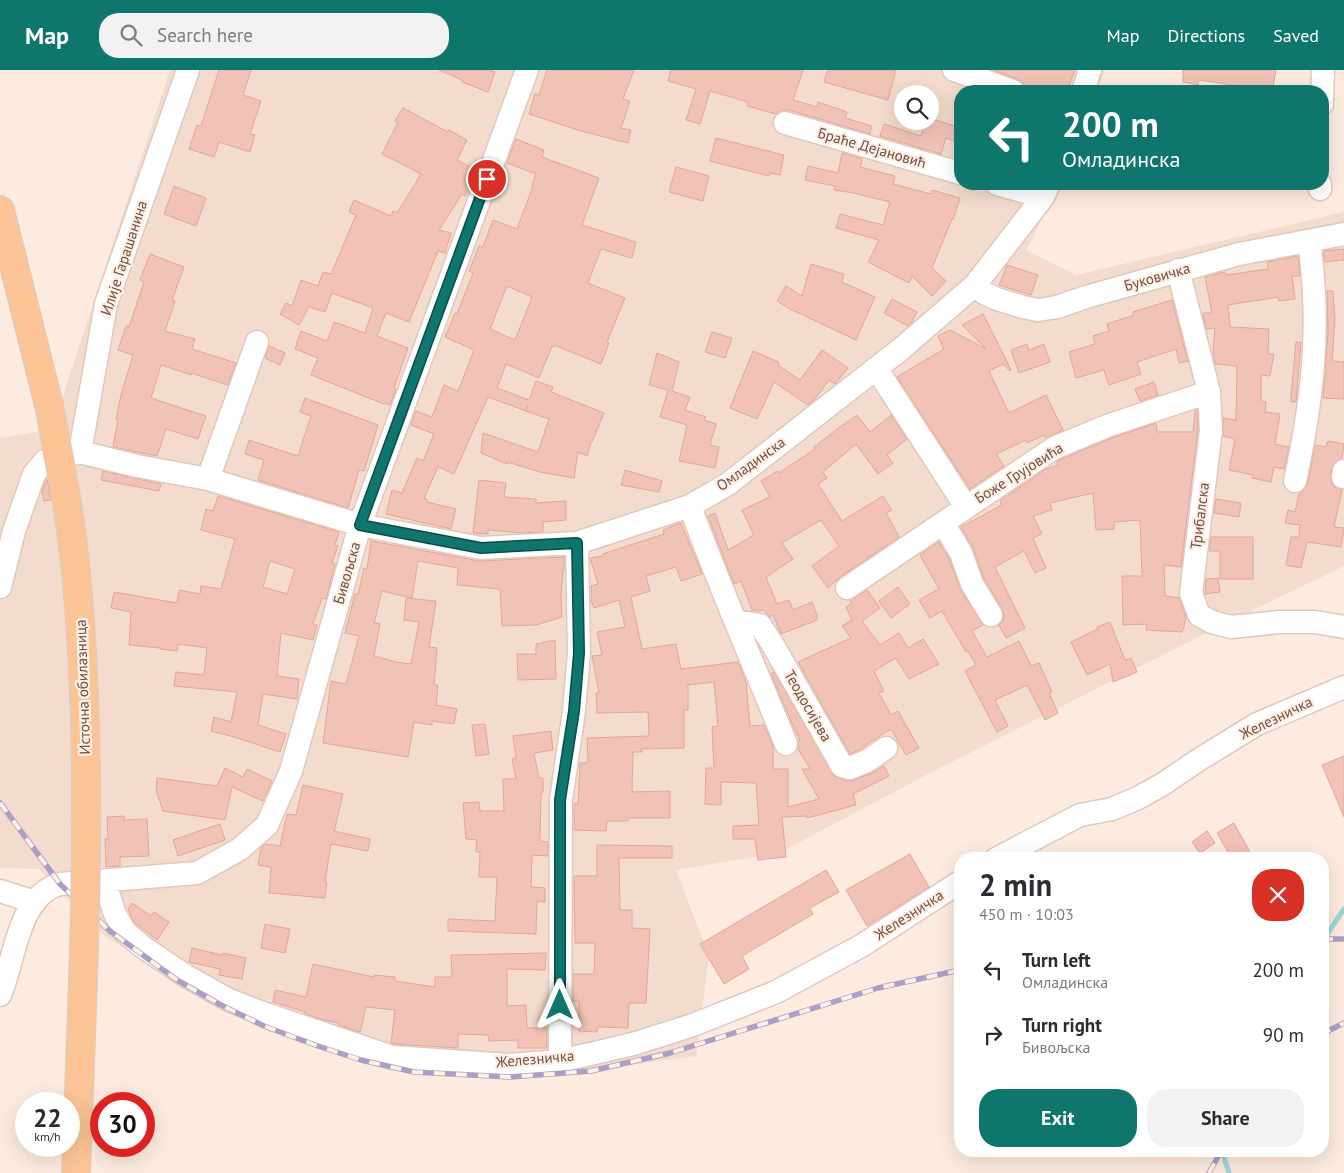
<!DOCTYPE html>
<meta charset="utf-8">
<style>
:root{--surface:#fff;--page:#f2f2f3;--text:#2b2b33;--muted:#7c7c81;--accent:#0f766e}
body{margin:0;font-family:"PT Sans",sans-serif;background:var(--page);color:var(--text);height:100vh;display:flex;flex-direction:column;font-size:19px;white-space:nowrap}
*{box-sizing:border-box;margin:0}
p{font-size:16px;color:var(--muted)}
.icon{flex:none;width:28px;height:28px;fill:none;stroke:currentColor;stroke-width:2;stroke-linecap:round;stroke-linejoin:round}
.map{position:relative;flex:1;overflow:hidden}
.drawer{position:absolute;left:954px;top:782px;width:375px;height:305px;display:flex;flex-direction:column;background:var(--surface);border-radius:20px;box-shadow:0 5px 20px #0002}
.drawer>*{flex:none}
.banner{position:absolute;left:954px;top:15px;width:375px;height:105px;border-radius:20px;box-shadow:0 5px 20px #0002;background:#0f766e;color:#fff;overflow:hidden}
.controls{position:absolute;left:894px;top:15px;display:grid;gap:10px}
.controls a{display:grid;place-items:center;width:45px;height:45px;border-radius:50%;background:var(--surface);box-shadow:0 5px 20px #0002;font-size:25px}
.speed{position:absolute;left:15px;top:1022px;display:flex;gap:10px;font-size:25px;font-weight:700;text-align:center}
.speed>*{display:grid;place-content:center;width:65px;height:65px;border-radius:50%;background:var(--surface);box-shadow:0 5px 20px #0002;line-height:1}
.speed small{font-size:12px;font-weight:400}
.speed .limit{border:8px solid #d22;background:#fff;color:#111}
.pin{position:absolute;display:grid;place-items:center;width:42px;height:42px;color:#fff;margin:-21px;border:2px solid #fff;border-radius:50%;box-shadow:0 1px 5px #0007}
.me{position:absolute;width:55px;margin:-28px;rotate:0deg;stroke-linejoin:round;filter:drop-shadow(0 0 4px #0008)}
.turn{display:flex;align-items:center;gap:18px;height:105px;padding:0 25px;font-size:22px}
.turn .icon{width:65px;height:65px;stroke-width:2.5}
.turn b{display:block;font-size:35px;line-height:42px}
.round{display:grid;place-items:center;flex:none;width:52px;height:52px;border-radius:20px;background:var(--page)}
.overview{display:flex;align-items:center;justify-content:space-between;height:85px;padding:0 25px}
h1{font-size:30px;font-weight:700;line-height:38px}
.primary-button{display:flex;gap:10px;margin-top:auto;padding:10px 25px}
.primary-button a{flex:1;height:58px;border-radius:20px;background:var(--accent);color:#fff;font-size:20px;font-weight:700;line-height:58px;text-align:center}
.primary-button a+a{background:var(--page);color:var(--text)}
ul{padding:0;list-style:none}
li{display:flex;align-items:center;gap:15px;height:65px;padding:0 25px}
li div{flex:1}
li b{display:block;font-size:19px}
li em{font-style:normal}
header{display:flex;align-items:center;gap:30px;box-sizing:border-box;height:70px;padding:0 25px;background:var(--accent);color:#fff}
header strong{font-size:24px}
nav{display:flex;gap:28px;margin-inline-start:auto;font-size:18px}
.search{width:350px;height:45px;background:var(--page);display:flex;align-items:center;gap:12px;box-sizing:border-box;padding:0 18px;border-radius:20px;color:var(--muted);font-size:19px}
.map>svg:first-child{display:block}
.residential{fill:#f3dbcd;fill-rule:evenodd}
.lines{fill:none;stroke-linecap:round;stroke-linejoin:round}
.stream{stroke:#9ad6d5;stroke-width:5}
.building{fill:#f1c3b6;stroke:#e3a697;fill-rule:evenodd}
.minor-casing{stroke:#e1c8be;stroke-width:25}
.major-casing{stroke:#d7cecb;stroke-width:30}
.minor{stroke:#fff;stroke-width:22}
.major{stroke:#fbc496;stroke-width:28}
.rail-casing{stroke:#ac9fc4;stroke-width:5.5}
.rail{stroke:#fff0e4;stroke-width:4;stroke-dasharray:11;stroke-linecap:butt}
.major-bridge-casing{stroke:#d7cecb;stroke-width:30;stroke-linecap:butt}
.major-bridge{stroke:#fbc496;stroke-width:28}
.route-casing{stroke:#0a4d48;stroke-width:12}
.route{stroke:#0f766e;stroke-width:9}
.labels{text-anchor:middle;stroke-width:4.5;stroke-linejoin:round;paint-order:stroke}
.street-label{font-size:15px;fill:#714f47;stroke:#fff0e4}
</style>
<header>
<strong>Map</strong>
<div class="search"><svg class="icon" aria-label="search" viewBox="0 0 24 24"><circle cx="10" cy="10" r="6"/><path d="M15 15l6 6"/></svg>Search here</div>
<nav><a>Map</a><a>Directions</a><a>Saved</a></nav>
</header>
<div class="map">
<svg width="1344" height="1103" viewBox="0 0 1344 1103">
<rect width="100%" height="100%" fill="#fcebde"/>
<path class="residential" d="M170 0H1105L1097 21H960V114H1060L1026 180 1076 205 1344 142V496L1222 555 928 704 779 783 676 800 709 886 696 986 569 1003 390 1001 223 940 99 862 39 799 0 798V368L52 359ZM902 24H930V51H902Z"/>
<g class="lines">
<path class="stream" d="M1322 872 1344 839
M1222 1081 1229 1103"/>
</g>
<path class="building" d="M219 0H251L243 25 261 31 250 64 255 65 250 82 219 72 214 87 189 79 197 55 201 56Z
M439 0H488L495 2 488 22 462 12V10Z
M547 0H634L623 29 630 31 621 58 631 60 628 73 581 61 529 44 535 24 539 25Z
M671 0H803L793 30 817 37 818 32 847 42 845 48 872 56 870 64 789 40H781L776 44 747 36 748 32 710 21 700 54 686 50 696 19 668 11Z
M828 0H896L888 30 824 12Z
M993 0H1075L1067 21H1033L1026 19 1023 13 1018 9Z
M1183 0H1276L1272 21 1199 10 1198 15 1183 12Z
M403 38 448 62 449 60 467 70 457 90 476 100 465 126 462 124 439 160 451 163 445 183 438 181 409 252 386 243 377 266 408 278 394 318 396 319 390 335 384 333V334L311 305 318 288 295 279 301 261 327 271 334 252 365 263 373 238 332 223 325 242 309 237 299 255 280 244 286 233 292 236 301 210 318 216 323 202 331 204 356 145 349 142 354 130 391 146 393 141 397 143 421 104 382 84 398 52 395 51Z
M930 48 960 58V73L946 68 941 84 880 66 884 54 921 66 926 51H930Z
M716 68 784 85 780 105 770 103 769 106 710 91Z
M516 69 544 80 542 87 599 108 582 155 636 172 632 188 601 179 588 213 625 228 607 272 609 273 601 294 554 275V277L552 276 539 308 506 294 497 318 529 330 536 311 553 317 551 322 604 343 592 372H591L587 386 578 382 574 408 540 402 507 392V394L481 383 483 363 538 382 549 349 526 341 527 336 526 341 488 327 454 404 438 397 424 428 427 429V432L456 439 451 459 386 444 392 420 402 423 417 388 423 391 434 364 411 355 416 341 432 347 444 315 458 321 474 280 445 267 455 243 457 244 473 203 469 201 479 176 483 177 493 150 517 159 533 116H532L536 104 507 93ZM507 216 532 227 515 270 490 259Z
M842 83 862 89 860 97 895 106 893 114 931 124 932 120 960 128 953 150 952 149 932 198 946 211 932 226 912 206 909 213 868 192 879 170 836 158 840 144 883 155 890 132 854 123 834 120 835 116 805 110 808 96 838 103Z
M676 97 709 106 703 131 669 122Z
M174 116 206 128 196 156 164 144Z
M1344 179V190L1325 192 1323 181Z
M150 184 184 197 172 230 175 231 165 261 195 269 192 279 236 293 228 315 191 303V305L161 295 151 328 206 346 198 369 166 359 157 386 113 377 118 349H116L121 325 133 285 118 280 126 256 129 257 144 212 140 210Z
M1298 186 1300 206H1292L1295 229 1279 231 1278 227 1228 235 1230 257 1269 259 1268 284H1274L1270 306 1261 305V331L1266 332 1265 342 1280 344 1275 374 1289 377 1284 399 1274 397 1271 412 1252 408 1253 405 1229 400 1235 369 1223 366V348L1236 350 1237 296 1215 294 1213 283 1215 258 1206 259 1203 243H1212L1205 207 1225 202 1226 205 1268 199 1267 192Z
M811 194 844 204 842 212 875 227 856 270 790 239 777 231 786 216 802 226Z
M1007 195 1038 205 1031 225 999 215Z
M1327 221H1333L1335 249 1332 291 1344 292V329L1323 328 1328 263Z
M892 229 917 242 912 252 908 256 884 243Z
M1172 230 1188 291 1179 293 1176 279 1137 292 1141 304 1109 315 1104 300 1076 308 1069 282 1095 274 1093 266 1109 261 1107 254 1134 245 1133 242Z
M983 244 1011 300 1010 301 1003 294 989 301 1009 343 1046 325 1063 360 1046 368 1044 365 1027 373 1026 370 996 384 1004 396 970 419 897 307 944 279 938 266 950 260 986 279 962 255Z
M712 262 732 268 725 288 705 282Z
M1296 272H1301L1296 332H1291V326Z
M1027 274 1029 280 1044 274 1050 292 1019 303 1011 280Z
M269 276 285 283 280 295 265 288Z
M822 280 848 298 835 314 829 310 815 329 808 335 774 312 757 349 730 338 753 281 779 292 778 295 800 310Z
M657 283 679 292 672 321 690 327 685 340 706 347 704 350 716 354 710 375 719 377 715 398 679 391 687 355 660 347 668 320 649 315Z
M1154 312 1158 325 1140 331 1135 319Z
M305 328 378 355 364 401 359 400 348 438 258 410 264 390 245 384 249 370 298 386 311 346 300 342Z
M1197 340 1198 360 1181 497 1164 495 1165 526 1179 528 1186 547 1184 557 1182 562 1146 560 1147 554 1123 555 1122 506H1142L1140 450 1114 452V459L1096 460 1093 423 1050 433 1052 440 1033 446 1042 464 1033 468 1046 498 1035 503 1024 481 995 497 1025 558 1006 568 999 555 1003 551 1004 545 1002 539 984 508 973 478 961 457 1002 435 1000 431 1046 399 1058 395 1057 392 1060 390 1112 368 1156 353 1157 362H1193L1195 341Z
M857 345 870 362 891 345 907 369 887 385 893 393 878 404 856 374 823 402 827 408 818 414 842 451 883 426 892 440 886 443 899 467 840 507 828 518 812 496 839 476 821 450 782 473 793 489 766 507 777 534 789 530 793 540 812 532 817 545V550L781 564 773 545 770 547 763 540 759 541 752 540 741 511 734 514 708 446 715 443 728 480 754 465 742 440 770 427 761 411 778 401 779 403 815 379 814 377 837 359Z
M1328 371 1344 374 1342 388 1334 393 1330 405 1331 411 1334 417 1342 420 1334 457 1344 458 1341 477 1307 472 1301 498 1286 495 1291 467H1299L1300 455 1285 453 1288 440 1295 442 1299 424 1304 420 1308 414 1315 375 1326 377Z
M625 400 662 411 659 422 621 415Z
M103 401 161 414 159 421 101 410Z
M47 409 51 430 44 431 42 420Z
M479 410 506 413 504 427 536 429V433L566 431V450L543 452V462L521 463 488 460V464L473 463Z
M218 426 339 462 335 475 338 476 332 493 335 494 326 529 322 528 313 554 317 555 313 570 281 563 277 606 299 609 297 629 263 624 258 655 286 664 280 682 234 667 211 661 214 647 231 652 237 622 174 616 176 602 204 605 207 578 178 574 177 581 160 579V578L129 575 131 542 111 538 114 522 177 533 179 520 200 524 201 516 221 519 235 469 201 460 206 439 213 441ZM270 491 295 499 287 524 263 517Z
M1216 429 1241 433 1239 447 1214 443Z
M681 453 702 504 681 511 676 497 646 506 650 521 631 527 642 579 676 574 681 599 738 592 746 612 750 656 764 655 773 676V699H788V737L819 729 802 699H810L798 679V671L800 670 794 658 771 604 774 602 834 706 847 711 854 710 872 703 884 696 889 706 853 724 856 735 807 748V746L782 747 786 787 758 790 755 769H733V756L759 755 756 713 721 712V735L705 734 706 698H714L712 657 718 656 714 612 688 615V640H684V678L641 679 642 682H633L632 722 670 721V748H628V751H607L606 761 574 760V734H578L580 693H588L587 668 649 666 648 642 597 643 596 623H599L592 586 602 585 597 562 625 557 619 530 594 538 591 530V516L598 514 590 488 603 486V484L664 464 663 460Z
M1211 467H1253V509H1220V481H1209Z
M371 471 479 491 564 487V501H563L561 527 562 547 536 555 502 556 500 519 457 515 458 498 418 491 412 528 382 521 374 553 380 554 374 586 396 592 411 594 419 552 404 550 406 528 436 531 429 577 437 578 434 615H438L436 635 457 639 454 654 432 651V655L414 652 408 687 323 673 331 611 346 614 359 566 345 563 355 524 358 525 364 498 367 499Z
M939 472 949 489 961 521 983 555 972 561 987 587 1019 571 1031 596 1039 593 1052 622 1049 623 1058 643 1045 650 1027 615 995 630 1008 656 997 662 965 601 976 595 968 581 966 582 942 541 930 548 919 530 939 519 920 485Z
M1218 508 1220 522 1205 524 1206 509Z
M898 517 910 534 891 548 879 531Z
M867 520 880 538 862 551 880 575 899 563 908 578 923 569 939 594 909 609 896 588 874 601 884 621 879 623 891 645 898 641 919 678 906 685 891 659 870 672 861 679 850 684 798 592 851 568 842 556 852 550 846 537 852 533 850 530Z
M1110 552 1125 590 1131 588 1137 602 1113 612 1110 594 1087 605 1071 572 1098 559 1097 557Z
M555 570 556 609 518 610 517 584H536V574Z
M485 654 489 684 476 686 472 655Z
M551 661 553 680 534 683 539 708H543V722L541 723 540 771 548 772V786L532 785 531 817 545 818V832L537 831 536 864 448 861V849L495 851 497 807H479L480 782H476L477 770 466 769 463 733 479 732 480 741H504L503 709H516L512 689 516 688 513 666Z
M1344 686V747L1322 695Z
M225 698 243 707 247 699 272 711 263 731 232 717 225 750 163 741 156 720 157 708 217 716Z
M303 715 343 724 334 761 370 769 368 781 331 774 325 812H327L325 828 269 823 271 797 258 795 261 778 266 774 280 776 287 744 296 745Z
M124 746V750L147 749 149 786 120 787V796L106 797 105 769H108L107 747Z
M1234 753 1251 784 1242 789H1232L1217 763Z
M220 754 225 770 178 786 173 770Z
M1207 761 1215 773 1200 783 1192 772Z
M597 775 672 776V788H619L620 840H632V858L650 859 646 933H629L628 958 597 957V962L579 961V931H573V904H594L595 873H575L574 806H597Z
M910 784 929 817 867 856 846 820Z
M826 800 839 822 810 838 813 844 742 886 749 899 724 914 700 874Z
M132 833 151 846 154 842 169 852 157 870 134 852 128 839Z
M265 854 290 859 285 883 261 878Z
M192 878 222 885 223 883 246 888 242 909 219 905 220 899 189 892Z
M546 883 545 900 507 899V936L526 935 527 958H547V978H518V970L489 971 488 965 458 964V978L395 974 391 973 395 940 366 937 360 962 338 955 339 953 324 950 305 944 306 942 273 932 275 920 306 927 313 894 374 907V905L395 907V911L435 917V907H452L451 885Z"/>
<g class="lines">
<g class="minor-casing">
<path id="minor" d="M954 0 1013 21
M1083 21 1090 0
M1322 34 1323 0
M785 53 960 103
M997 114 1043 127
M1320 119V114
M1178 200 1209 322 1211 360 1191 523 1199 545 1212 552 1231 557 1280 552H1315L1344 557
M975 215 984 223 997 229 1023 237 1038 240 1057 237 1086 227 1239 184 1344 164
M876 298 966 437
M80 382 106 234 188 0
M1343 407 1344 401
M208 409 257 272
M1295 411C1313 328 1321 256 1309 171
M690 436C719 516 754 595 786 674
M943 453 961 483 972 514 991 545
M0 517 14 461 34 404 45 391 80 382 137 396 208 409 360 455 481 478 577 473 690 436 728 414 901 279 975 215 1043 127 1049 114
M847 518 1054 378 1107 356 1209 322
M736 551 760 555 773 575 842 696 850 698 867 691 886 678
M996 789 1080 745 1112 739 1138 728 1163 714 1200 689 1257 654 1344 617
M104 811 115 844 125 862 143 877 186 906 229 930 257 941 392 987 509 995 560 991 633 974 693 955 776 922 861 876 960 812
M0 821 35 832
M0 925C15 891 17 826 60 814L197 803 240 779 267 755 291 701 360 455 527 0
M560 991 561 730 574 641 579 583 577 473"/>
</g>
<g class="major-casing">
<path id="major" d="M0 140 49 335"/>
</g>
<use href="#minor" class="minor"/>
<use href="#major" class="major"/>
<g class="rail-casing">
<path id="rail" d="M0 733 60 814 110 861 177 910 221 935 264 956 315 975 361 990 414 1002 510 1007 591 1001 670 983 878 918 960 900
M1322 869H1344
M1322 967 1328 961 1344 953
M1209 1103 1221 1081"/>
</g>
<use href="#rail" class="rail"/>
<g class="major-bridge-casing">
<path id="major-bridge" d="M49 335C59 390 71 446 76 503 95 702 83 903 76 1103"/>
</g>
<use href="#major-bridge" class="major-bridge"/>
</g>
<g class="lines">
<g class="route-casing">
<path id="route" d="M487 109 360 455 481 478 577 473 579 583 574 641 560 730V935"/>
</g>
<use href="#route" class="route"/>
</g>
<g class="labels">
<g class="street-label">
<text transform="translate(872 78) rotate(16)" y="5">Браће Дејановић</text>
<text transform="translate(124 188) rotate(-72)" y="5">Илије Гарашанина</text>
<text transform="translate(1157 207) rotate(-16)" y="5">Буковичка</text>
<text transform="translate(751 394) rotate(-36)" y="5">Омладинска</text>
<text transform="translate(1019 403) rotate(-32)" y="5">Боже Грујовића</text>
<text transform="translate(1200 446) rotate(-83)" y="5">Трибалска</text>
<text transform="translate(347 503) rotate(-74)" y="5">Бивољска</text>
<text transform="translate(83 617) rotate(-92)" y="5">Источна обилазница</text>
<text transform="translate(808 636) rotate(60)" y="5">Теодосијева</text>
<text transform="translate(1276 648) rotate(-26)" y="5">Железничка</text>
<text transform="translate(909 845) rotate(-33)" y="5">Железничка</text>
<text transform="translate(535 989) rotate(-5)" y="5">Железничка</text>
</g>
</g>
</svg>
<div class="controls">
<a><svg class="icon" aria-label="search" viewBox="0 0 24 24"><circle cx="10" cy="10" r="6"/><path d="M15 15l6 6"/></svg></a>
</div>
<div class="speed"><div>22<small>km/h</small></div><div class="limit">30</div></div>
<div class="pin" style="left:487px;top:109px;background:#d93025"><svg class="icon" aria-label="arrive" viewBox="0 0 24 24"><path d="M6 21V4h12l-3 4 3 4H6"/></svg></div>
<svg class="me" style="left:560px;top:935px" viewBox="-20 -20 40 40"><path d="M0-17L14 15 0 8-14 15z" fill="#0f766e" stroke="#fff" stroke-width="4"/></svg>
<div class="banner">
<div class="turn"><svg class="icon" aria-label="left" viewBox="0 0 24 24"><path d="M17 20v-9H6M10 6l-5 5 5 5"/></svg><div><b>200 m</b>Омладинска</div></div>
</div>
<section class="drawer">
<div class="overview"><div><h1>2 min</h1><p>450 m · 10:03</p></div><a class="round" style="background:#d93025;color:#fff"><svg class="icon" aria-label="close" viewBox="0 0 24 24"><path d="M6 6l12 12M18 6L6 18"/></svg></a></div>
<ul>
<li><svg class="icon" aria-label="left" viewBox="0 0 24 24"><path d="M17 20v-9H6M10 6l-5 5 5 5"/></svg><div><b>Turn left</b><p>Омладинска</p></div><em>200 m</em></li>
<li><svg class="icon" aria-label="right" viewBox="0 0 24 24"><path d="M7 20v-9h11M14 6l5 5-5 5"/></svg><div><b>Turn right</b><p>Бивољска</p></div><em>90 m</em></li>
</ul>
<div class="primary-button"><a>Exit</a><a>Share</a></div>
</section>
</div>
